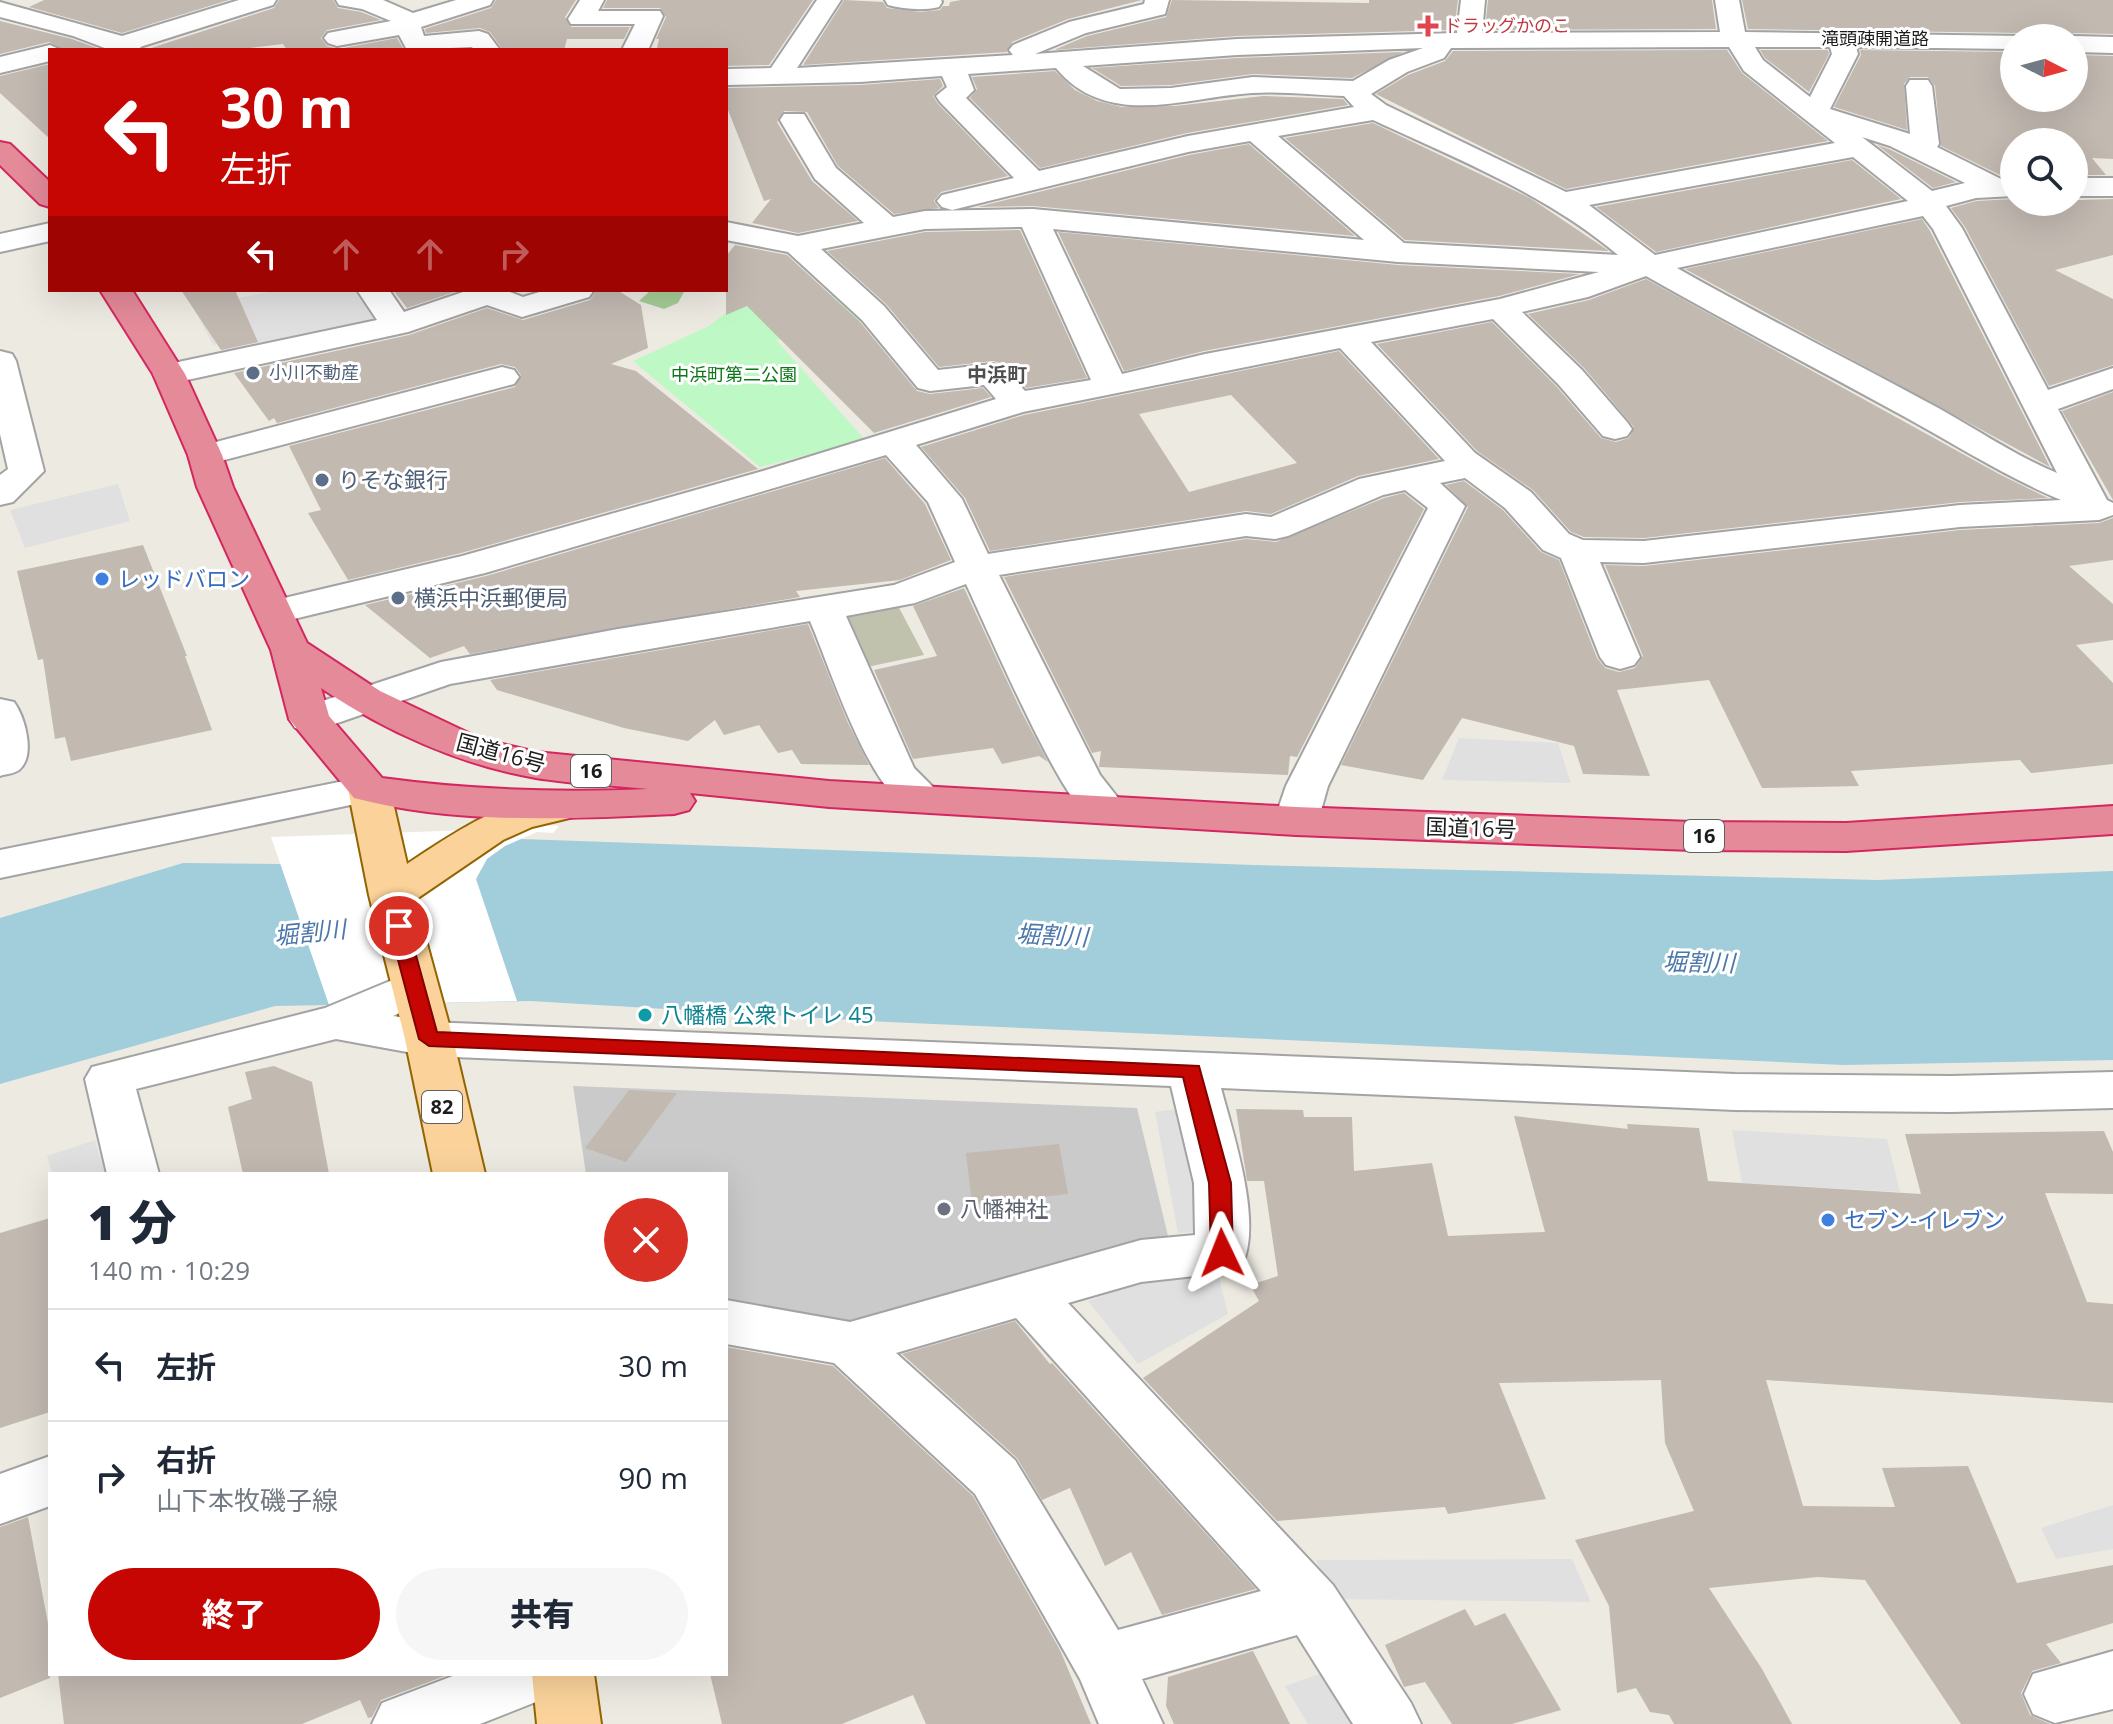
<!DOCTYPE html>
<html lang="ja">
<meta charset="utf-8">
<style>
:root{--surface:#fff;--page:#f6f6f7;--text:#1f2937;--muted:#747a83;--line:#e0e1e3;--accent:#c50603}
body{margin:0;font-family:"Open Sans","Noto Sans JP",sans-serif;background:var(--page);color:var(--text);height:100vh;display:flex;flex-direction:column;font-size:30px;white-space:nowrap}
*{box-sizing:border-box;margin:0}
p{font-size:26px;color:var(--muted)}
.icon{flex:none;width:44px;height:44px;fill:none;stroke:currentColor;stroke-width:2;stroke-linecap:round;stroke-linejoin:round}
.map{position:relative;flex:1;overflow:hidden}
.drawer{position:absolute;left:48px;top:1172px;width:680px;height:504px;display:flex;flex-direction:column;background:var(--surface);border-radius:0px;box-shadow:0 8px 32px #0002}
.drawer>*{flex:none}
.guide{position:absolute;left:48px;top:48px;width:680px;height:244px;border-radius:0px;box-shadow:0 8px 32px #0002;background:#c50603;color:#fff;overflow:hidden}
.needle{width:52px;rotate:96deg}
.buttons{position:absolute;left:2000px;top:24px;display:grid;gap:16px}
.buttons a{display:grid;place-items:center;width:88px;height:88px;border-radius:50%;background:var(--surface);box-shadow:0 8px 32px #0002;font-size:40px}
.pin{position:absolute;display:grid;place-items:center;width:68px;height:68px;color:#fff;margin:-34px;border:4px solid #fff;border-radius:50%;box-shadow:0 2px 8px #0007}
.me{position:absolute;width:88px;margin:-44px;rotate:358deg;stroke-linejoin:round;filter:drop-shadow(0 0 6px #0008)}
.turn{display:flex;align-items:center;gap:28px;height:168px;padding:0 40px;font-size:36px}
.turn .icon{width:104px;height:104px;stroke-width:2.5}
.turn b{display:block;font-size:56px;line-height:68px}
.lanes{display:flex;align-items:center;height:76px;padding:0 40px;background:#0003;justify-content:center;gap:40px;direction:ltr}
.lanes .off{opacity:.35}
.round{display:grid;place-items:center;flex:none;width:84px;height:84px;border-radius:42px;background:var(--page)}
.overview{display:flex;align-items:center;justify-content:space-between;height:136px;padding:0 40px}
h1{font-size:48px;font-weight:800;line-height:60px}
.button{display:flex;gap:16px;margin-top:auto;padding:16px 40px}
.button a{flex:1;height:92px;border-radius:48px;background:var(--accent);color:#fff;font-size:32px;font-weight:800;line-height:92px;text-align:center}
.button a+a{background:var(--page);color:var(--text)}
ul{padding:0;list-style:none}
li{display:flex;align-items:center;gap:24px;height:112px;padding:0 40px;border-top:2px solid var(--line)}
li div{flex:1}
li b{display:block;font-size:30px}
li em{font-style:normal}
.map>svg:first-child{display:block}
.religious{fill:#cacaca}
.construction{fill:#c1c2ad}
.forest{fill:#a6cc97}
.park{fill:#bef8c4}
.parking{fill:#e0e0e0}
.water{fill:#a2cddb}
.pier{fill:#fff}
.building{fill:#c2b9b1;fill-rule:evenodd}
.lines{fill:none;stroke-linecap:round;stroke-linejoin:round}
.minor-casing{stroke:#a3a3a3;stroke-width:4}
.major-casing{stroke:#926502;stroke-width:4}
.highway-casing{stroke:#d4265f;stroke-width:4}
.minor{fill:#fff;fill-rule:evenodd}
.major{fill:#fad29a;fill-rule:evenodd}
.highway{fill:#e48a99;fill-rule:evenodd}
.route{fill:#c50603;stroke:#800402;stroke-width:2}
.health-dot{fill:#e0444e;stroke:#fff;stroke-width:3}
.service-dot{fill:#5c6f8a;stroke:#fff;stroke-width:3}
.shop-dot{fill:#3f7fe0;stroke:#fff;stroke-width:3}
.culture-dot{fill:#0f9aa8;stroke:#fff;stroke-width:3}
.worship-dot{fill:#6b7280;stroke:#fff;stroke-width:3}
.labels{text-anchor:middle;stroke-width:6;stroke-linejoin:round;paint-order:stroke}
.far-health-label{font-size:18px;fill:#be3a42;stroke:#fff;text-anchor:start}
.far-street-label{font-size:18px;fill:#1c1c1c;stroke:#fff}
.far-service-label{font-size:18px;fill:#4e5e75;stroke:#fff;text-anchor:start}
.far-park-label{font-size:18px;fill:#0d7717;stroke:#fff}
.far-neighbourhood-label{font-size:20px;font-weight:bold;fill:#4f4f4f;stroke:#fff}
.shield{fill:#fff;stroke:#606060;stroke-width:2}
.shield-label{font-size:20px;font-weight:bold;fill:#1c1c1c}
.service-label{font-size:22px;fill:#4e5e75;stroke:#fff;text-anchor:start}
.shop-label{font-size:22px;fill:#366cbe;stroke:#fff;text-anchor:start}
.street-label{font-size:22px;fill:#1c1c1c;stroke:#fff}
.culture-label{font-size:22px;fill:#0d838f;stroke:#fff;text-anchor:start}
.worship-label{font-size:22px;fill:#5b616d;stroke:#fff;text-anchor:start}
.water-label{font-size:24px;font-style:italic;fill:#4b78aa;stroke:#fff}
</style>
<div class="map">
<svg width="2113" height="1724" viewBox="0 0 2113 1724">
<rect width="100%" height="100%" fill="#edeae2"/>
<path class="religious" d="M573 1086 1137 1108 1170 1244 850 1327 726 1303V1174H586Z"/>
<path class="construction" d="M896 602 924 655 867 667 841 613Z"/>
<path class="forest" d="M651 290H685L678 303 664 309 639 301Z"/>
<path class="park" d="M839 293 868 319 776 340 865 440 760 467 633 361 709 326 749 295 763 309Z"/>
<path class="parking" d="M279 290H364L386 319 225 354 219 344 213 345 193 307Z
M118 484 130 521 25 548 10 510Z
M1459 738 1558 743 1571 783 1442 780Z
M1191 1107 1211 1231 1178 1233 1155 1112Z
M1732 1130 1887 1139 1900 1192 1742 1183Z
M95 1140 105 1174H52L47 1156Z
M1216 1265 1228 1314 1138 1364 1088 1301 1164 1272Z
M2113 1505V1549L2056 1559 2041 1528Z
M1572 1559 1591 1602 1332 1599 1316 1560Z
M1326 1672 1363 1724H1308L1285 1686Z"/>
<path class="water" d="M521 839 1254 865 1878 880 2113 871V1060L1844 1065 888 1022 530 1001 275 1006 0 1084V918L183 863 281 864Z"/>
<path class="pier" d="M489 822 559 826 553 833 537 832 505 846 487 859 476 879 517 1001 329 1005 271 837 473 830Z"/>
<path class="building" d="M44 0H229L122 33 29 7Z
M279 0H333L338 8 361 12 381 20 327 30 321 38 327 46 338 49 397 38 404 50H287L283 44 234 50H145L274 8Z
M496 0H576L565 17 571 27H630L624 39H567L564 50H503L490 32 480 28 426 33 425 29 491 8Z
M607 0H813L769 65 726 66V50L657 48 659 39H656L666 17 660 8H603Z
M844 0 883 2 887 8 920 12 940 10 943 6H949L950 2 961 0H1142L1068 19 1012 42 1007 52 803 65Z
M1172 0 1369 3V0H1458L1454 30 1237 36 1054 50 1087 36 1166 17Z
M1488 0H1712L1716 29 1485 30Z
M1742 0H2113V34L2074 33 2064 38H2028L2023 33 1748 29Z
M0 21 72 39 102 50H64L49 42 0 54Z
M1727 50 1742 73 1828 141 1566 189 1376 94 1408 75 1445 61 1453 51Z
M1760 50H1828L1829 54 1809 92 1765 58Z
M1860 50 2014 52V98H2074V55L2113 56V159L2092 158 2106 175H2074V142H2014V175L2002 176 1941 146 1935 86 1928 77H1910L1904 84 1907 130 1834 107 1861 55Z
M1403 52 1352 78 1253 74 1171 85 1121 86 1092 68 1237 58Z
M50 64V139L0 93V76Z
M1055 71 1075 90 1097 101 1122 107 1175 106 1263 96 1343 99 1348 105 1187 133 1040 168 970 98 977 89 972 77Z
M940 79 943 86 933 96 938 104 1008 176 941 192 934 201 939 208 894 214 838 166 807 112 784 111 777 122 812 181 858 221 798 233 752 223 771 199 764 201 726 105V88L860 85Z
M1373 123 1530 198 1609 251 1405 240 1285 138Z
M1249 144 1355 236 1033 206 977 207 1189 155Z
M1877 145 1889 149 1956 182 1933 188Z
M1852 160 1901 199 1656 252 1596 207Z
M2014 199V202L2113 199V255L2055 270 2113 299V365L2049 386 1965 227 1951 208 1976 201Z
M1922 219 1930 231 2050 467 1685 269Z
M1020 230 1087 378 1026 388 1006 365 993 361 939 367 886 304 827 251 925 232Z
M1058 232 1398 265 1580 274 1499 296 1204 351 1124 371Z
M735 245 787 255 860 322 917 391 930 394 983 388 991 397 874 433 747 306 726 315V256Z
M1646 279 1999 474 2048 498 1960 502 1644 538 1584 537 1571 532 1533 490 1477 451 1377 344 1492 322 1556 386 1601 438 1616 442 1629 438 1634 427 1584 368 1528 314 1589 300Z
M181 290H235L258 342 221 350Z
M393 290H460L407 308Z
M597 290H617L641 305 648 348 611 364 636 371 758 469 461 553 348 580 308 513 321 510 289 446 515 387 521 375 515 367 501 364 277 423 274 418 269 421 234 373 409 335 487 308 523 320 590 300Z
M1339 351 1439 459 1358 476 1271 514 1246 511 990 551 965 498 921 447 1024 415ZM1231 395 1297 463 1189 492 1139 414Z
M2113 392V500L2062 411Z
M885 458 925 504 951 560 900 580 796 591 800 597 470 654 464 646 430 658 365 605 486 576Z
M1464 481 1503 510 1541 552 1559 560 1597 658 1605 668 1619 672 1635 668 1643 656 1605 565 1644 566 1960 530 2099 523 2113 518V560L2069 566 2113 604V640L2076 645 2113 683V764L2031 773 2020 760 1851 771 1859 786 1762 788 1709 680 1617 690 1650 776 1583 774 1574 746 1462 718 1423 780 1341 765 1468 507 1446 485Z
M1404 493 1424 509 1297 757 1290 756 1288 775 1099 767 1101 751 1092 753 1004 577 1246 539 1276 542 1384 498Z
M143 545 187 656H185L212 730 71 761 65 737 55 739 43 659 38 660 17 571Z
M964 588 1021 711 1048 762 1039 756 1002 764 993 748 913 759 874 670 937 656 913 606Z
M808 624 848 723 869 765 801 764 792 750 778 753 759 725 724 735 715 720 688 741 624 728 497 690 490 680Z
M274 1066 312 1082 329 1174H243L228 1107 252 1099 245 1072Z
M629 1090 677 1093 626 1162 585 1148Z
M1236 1109 1303 1110 1304 1117H1352L1354 1171 1432 1163 1448 1236 1545 1232 1514 1116 1628 1129 1627 1124 1699 1128 1708 1181 1921 1194 1905 1134 2104 1131 2113 1152V1194L2045 1193 2087 1302 2113 1304V1403L1766 1380 1803 1506 1895 1507 1882 1468 1968 1466 2017 1583 2113 1565V1623L2046 1644 2061 1663 2032 1671 2021 1693 2030 1715 2050 1724H1961L1865 1580 1818 1577 1709 1588 1762 1669 1792 1724H1674L1669 1715 1650 1712 1636 1688 1617 1693 1609 1606 1575 1540 1694 1511 1665 1443 1661 1380 1499 1383 1546 1499 1448 1514 1445 1507 1277 1521 1143 1378 1259 1301 1250 1285 1278 1276 1264 1181H1247Z
M1059 1144 1068 1194 972 1204 966 1153Z
M50 1218V1412L0 1428V1233Z
M1015 1321 1050 1364 1052 1363 1256 1589 1162 1615 1131 1552 1105 1566 1070 1488 1042 1500 1017 1458 902 1354Z
M726 1347 833 1366 973 1496 1060 1650 1091 1724H926L913 1695 842 1724H722L710 1674H726Z
M28 1517 50 1634V1678L0 1698V1527Z
M1465 1609 1475 1626 1505 1613 1561 1710 1512 1724H1452L1425 1682 1404 1687 1385 1645Z
M1253 1651 1290 1724H1174L1166 1706 1168 1677Z
M58 1674H450L381 1700 372 1717 368 1718 360 1700 302 1724H64Z"/>
<g class="lines">
<g class="minor-casing">
<path id="minor" d="M239 0H276L273 5 140 47 142 50H110L73 36 0 17V2L122 36Z
M336 0H383L413 13 456 0H493L490 5 421 27 424 36 479 31 488 34 500 50H474L472 47 407 50 399 35 337 46 328 43 324 38 328 33 391 21 362 9 339 5Z
M580 0H604L598 11H660L663 16 648 50H622L635 24H571L568 19Z
M817 0H841L797 68 1013 55 1009 50 1013 45 1069 22 1144 4 1145 0H1169L1165 14 1086 33 1035 54 1237 39 1457 33 1461 0H1485L1482 33 1720 32 1715 0H1739L1745 32 2023 36 2025 38H2014V49L1856 47 1858 54 1830 109 1910 134 1906 86 1910 80H1928L1932 86 1939 144 1937 147 2001 179 2014 178V196L1976 198 1946 206 1962 228 2048 390 2113 368V389L2058 409 2107 500 2113 503V515L2099 520 1960 527 1644 563 1600 562 1640 657 1634 665 1620 669 1606 665 1600 657 1561 558 1543 550 1505 508 1465 478 1440 483 1465 506 1328 786 1318 821 1311 831 1296 835 1281 831 1274 821 1286 786 1428 508 1405 490 1383 495 1288 536 1275 539 1246 536 999 575 1100 775 1126 808 1120 817C1111 820 1100 823 1090 818 1059 798 986 626 966 584L915 603 846 616 914 768 943 797 937 806C927 809 917 812 907 806 867 785 829 665 810 621L450 684 323 728 309 731 295 728 289 719 295 710 441 662 618 629 894 585 955 562 928 502 886 455 485 573 273 624 259 620 254 612 259 604 462 556 763 471 996 399 984 385 930 391 918 388 862 320 788 252 726 240V222L798 236 864 223 815 179 780 120 784 114H804L836 168 893 217 925 211 1033 209 1364 240 1250 141 1188 152 952 210 942 207 937 201 942 195 1014 178 940 102 936 96 947 87 942 76 860 82 726 85V69L771 68ZM1729 47 1744 71 1835 143 1566 192 1386 105 1371 94 1407 72 1444 58 1451 48ZM1755 47H1830L1832 54 1810 97 1763 60ZM1423 48 1389 60 1353 81 1253 77 1171 88 1120 89 1083 66 1237 55ZM1056 68C1107 130 1186 97 1252 93 1282 91 1314 95 1344 96L1354 107 1188 136 1039 171 966 98 974 90 968 74ZM1373 120C1457 159 1546 194 1618 255L1404 243 1278 136ZM1862 137 1890 146 1965 183 1932 191ZM1853 157 1908 201 1655 255 1589 205ZM1923 216 1933 229 2057 473C2011 454 1971 425 1927 402 1844 357 1760 315 1677 268ZM1022 227 1091 380 1025 391 1004 367 992 364 938 370 884 306 821 249 925 229ZM1053 229 1398 262 1599 272 1500 299 1205 354 1122 374ZM1646 276C1732 325 1819 370 1905 417 1958 446 2004 476 2061 500L1960 505 1644 541 1583 540 1569 534 1531 492 1475 453 1371 342 1493 319 1558 384 1603 436 1615 439 1627 436 1632 429 1627 422 1582 370 1522 312 1588 297ZM1340 348 1445 461 1359 479 1271 517 1246 514 988 554 962 499 916 445 1023 412Z
M885 0H941L942 2 939 7C923 11 904 9 888 5Z
M2074 36 2113 37V53L2074 52V38H2067Z
M50 45 61 50H50V61L0 73V57Z
M2074 178H2113V196H2074Z
M50 223V241L0 252V234Z
M357 290H389L404 312 469 290H505L523 297 546 290H594L589 297 522 317 487 305 408 332 169 384 157 381 153 374 157 367 169 364 377 320Z
M0 351 12 354 16 361 44 471 13 502 0 505V475L8 469 0 434Z
M502 367 514 370 519 377 514 384 205 465 193 462 188 455 193 448Z
M0 699 14 702C25 717 36 756 19 770 14 774 5 774 0 776Z
M369 776 384 780 390 789 384 798 0 878V850Z
M414 971 431 976 437 987 431 998 393 1016 429 1022 1735 1074 1951 1076 2113 1072V1108L1951 1112 1735 1110 1221 1088C1233 1134 1264 1225 1241 1267L1222 1273 1141 1282 1068 1303 1333 1585 1411 1703 1421 1724H1353L1297 1635 1142 1679 1163 1724H1099L1080 1679 975 1494 834 1363 726 1344V1300L850 1322 1141 1240 1195 1235 1194 1183 1171 1086 429 1056 336 1039 136 1089 159 1174H107L85 1079 92 1067 325 1008ZM1016 1318 1261 1591 1118 1630 1015 1460 896 1353Z
M50 1456V1506L0 1524V1474Z
M2113 1651V1709L2055 1723 2033 1714 2024 1694 2033 1674Z
M458 1674H565L556 1694 480 1724H372L382 1703Z"/>
</g>
<g class="major-casing">
<path id="major" d="M369 776 384 780 390 789 407 864C451 835 526 782 582 797L588 806 582 815 532 827 503 840 415 900 453 1039 485 1174H433L405 1039 369 895 348 789 354 780Z
M532 1674H594L601 1724H537Z"/>
</g>
<g class="highway-casing">
<path id="highway" d="M0 142 10 144 50 182V207L40 204 0 165Z
M100 290H132L185 374 222 455 233 487 307 643 380 691 481 739 536 752 829 781 1296 807 1692 822 1846 823 2113 806V834L1846 851 1692 850 1296 835 829 807 690 793 695 801 689 810 674 814C569 819 457 825 354 798L289 719 271 650 197 487 188 455 153 374ZM321 688C385 731 460 765 536 778 573 784 611 785 648 789 558 793 471 790 382 778L329 716Z"/>
</g>
<use href="#minor" class="minor"/>
<use href="#major" class="major"/>
<use href="#highway" class="highway"/>
</g>
<path class="route" d="M399 920 408 926 437 1032 1199 1066 1231 1183 1233 1253 1230 1259 1222 1262 1215 1259 1211 1253 1209 1183 1183 1077 429 1046 419 1039 389 926Z"/>
<path class="health-dot" d="M1424 14h8v8h8v8h-8v8h-8v-8h-8v-8h8z"/>
<g class="service-dot">
<circle cx="253" cy="373" r="8"/>
<circle cx="322" cy="480" r="8"/>
<circle cx="398" cy="598" r="8"/>
</g>
<g class="shop-dot">
<circle cx="102" cy="579" r="8"/>
<circle cx="1828" cy="1220" r="8"/>
</g>
<circle class="culture-dot" cx="645" cy="1015" r="8"/>
<circle class="worship-dot" cx="944" cy="1209" r="8"/>
<g class="labels">
<g class="far-health-label">
<text x="1444" y="32">ドラッグかのこ</text>
</g>
<g class="far-street-label">
<text x="1875" y="45">滝頭疎開道路</text>
</g>
<g class="far-service-label">
<text x="269" y="379">小川不動産</text>
</g>
<g class="far-park-label">
<text x="734" y="381">中浜町第二公園</text>
</g>
<g class="far-neighbourhood-label">
<text x="997" y="382">中浜町</text>
</g>
<g class="shield">
<rect x="571" y="755" width="40" height="32" rx="6"/>
<rect x="1684" y="820" width="40" height="32" rx="6"/>
<rect x="422" y="1091" width="40" height="32" rx="6"/>
</g>
<g class="shield-label">
<text x="591" y="778">16</text>
<text x="1704" y="843">16</text>
<text x="442" y="1114">82</text>
</g>
<g class="service-label">
<text x="338" y="488">りそな銀行</text>
<text x="414" y="606">横浜中浜郵便局</text>
</g>
<g class="shop-label">
<text x="118" y="587">レッドバロン</text>
<text x="1844" y="1228">セブン-イレブン</text>
</g>
<g class="street-label">
<text transform="translate(501 753) rotate(15)" y="8">国道16号</text>
<text transform="translate(1471 828) rotate(2)" y="8">国道16号</text>
</g>
<g class="culture-label">
<text x="661" y="1023">八幡橋 公衆トイレ 45</text>
</g>
<g class="worship-label">
<text x="960" y="1217">八幡神社</text>
</g>
<g class="water-label">
<text transform="translate(310 933) rotate(-6)" y="8">堀割川</text>
<text transform="translate(1052 936) rotate(3)" y="8">堀割川</text>
<text transform="translate(1699 963) rotate(1)" y="8">堀割川</text>
</g>
</g>
</svg>
<div class="buttons">
<a><svg class="needle" viewBox="-14 -14 28 28"><path d="M0-13l5 13h-10z" fill="#e53935"/><path d="M0 13l5-13h-10z" fill="#747a83"/></svg></a>
<a><svg class="icon" aria-label="search" viewBox="0 0 24 24"><circle cx="10" cy="10" r="6"/><path d="M15 15l6 6"/></svg></a>
</div>
<div class="pin" style="left:399px;top:926px;background:#d93025"><svg class="icon" aria-label="arrive" viewBox="0 0 24 24"><path d="M6 21V4h12l-3 4 3 4H6"/></svg></div>
<svg class="me" style="left:1222px;top:1253px" viewBox="-20 -20 40 40"><path d="M0-17L14 15 0 8-14 15z" fill="#c50603" stroke="#fff" stroke-width="4"/></svg>
<div class="guide">
<div class="turn"><svg class="icon" aria-label="left" viewBox="0 0 24 24"><path d="M17 20v-9H6M10 6l-5 5 5 5"/></svg><div><b>30 m</b>左折</div></div>
<div class="lanes"><svg class="icon" aria-label="left" viewBox="0 0 24 24"><path d="M17 20v-9H6M10 6l-5 5 5 5"/></svg><svg class="icon off" aria-label="ahead" viewBox="0 0 24 24"><path d="M12 20V5M6 11l6-6 6 6"/></svg><svg class="icon off" aria-label="ahead" viewBox="0 0 24 24"><path d="M12 20V5M6 11l6-6 6 6"/></svg><svg class="icon off" aria-label="right" viewBox="0 0 24 24"><path d="M7 20v-9h11M14 6l5 5-5 5"/></svg></div>
</div>
<section class="drawer">
<div class="overview"><div><h1>1 分</h1><p>140 m · 10:29</p></div><a class="round" style="background:#d93025;color:#fff"><svg class="icon" aria-label="close" viewBox="0 0 24 24"><path d="M6 6l12 12M18 6L6 18"/></svg></a></div>
<ul>
<li><svg class="icon" aria-label="left" viewBox="0 0 24 24"><path d="M17 20v-9H6M10 6l-5 5 5 5"/></svg><div><b>左折</b></div><em>30 m</em></li>
<li><svg class="icon" aria-label="right" viewBox="0 0 24 24"><path d="M7 20v-9h11M14 6l5 5-5 5"/></svg><div><b>右折</b><p>山下本牧磯子線</p></div><em>90 m</em></li>
</ul>
<div class="button"><a>終了</a><a>共有</a></div>
</section>
</div>
